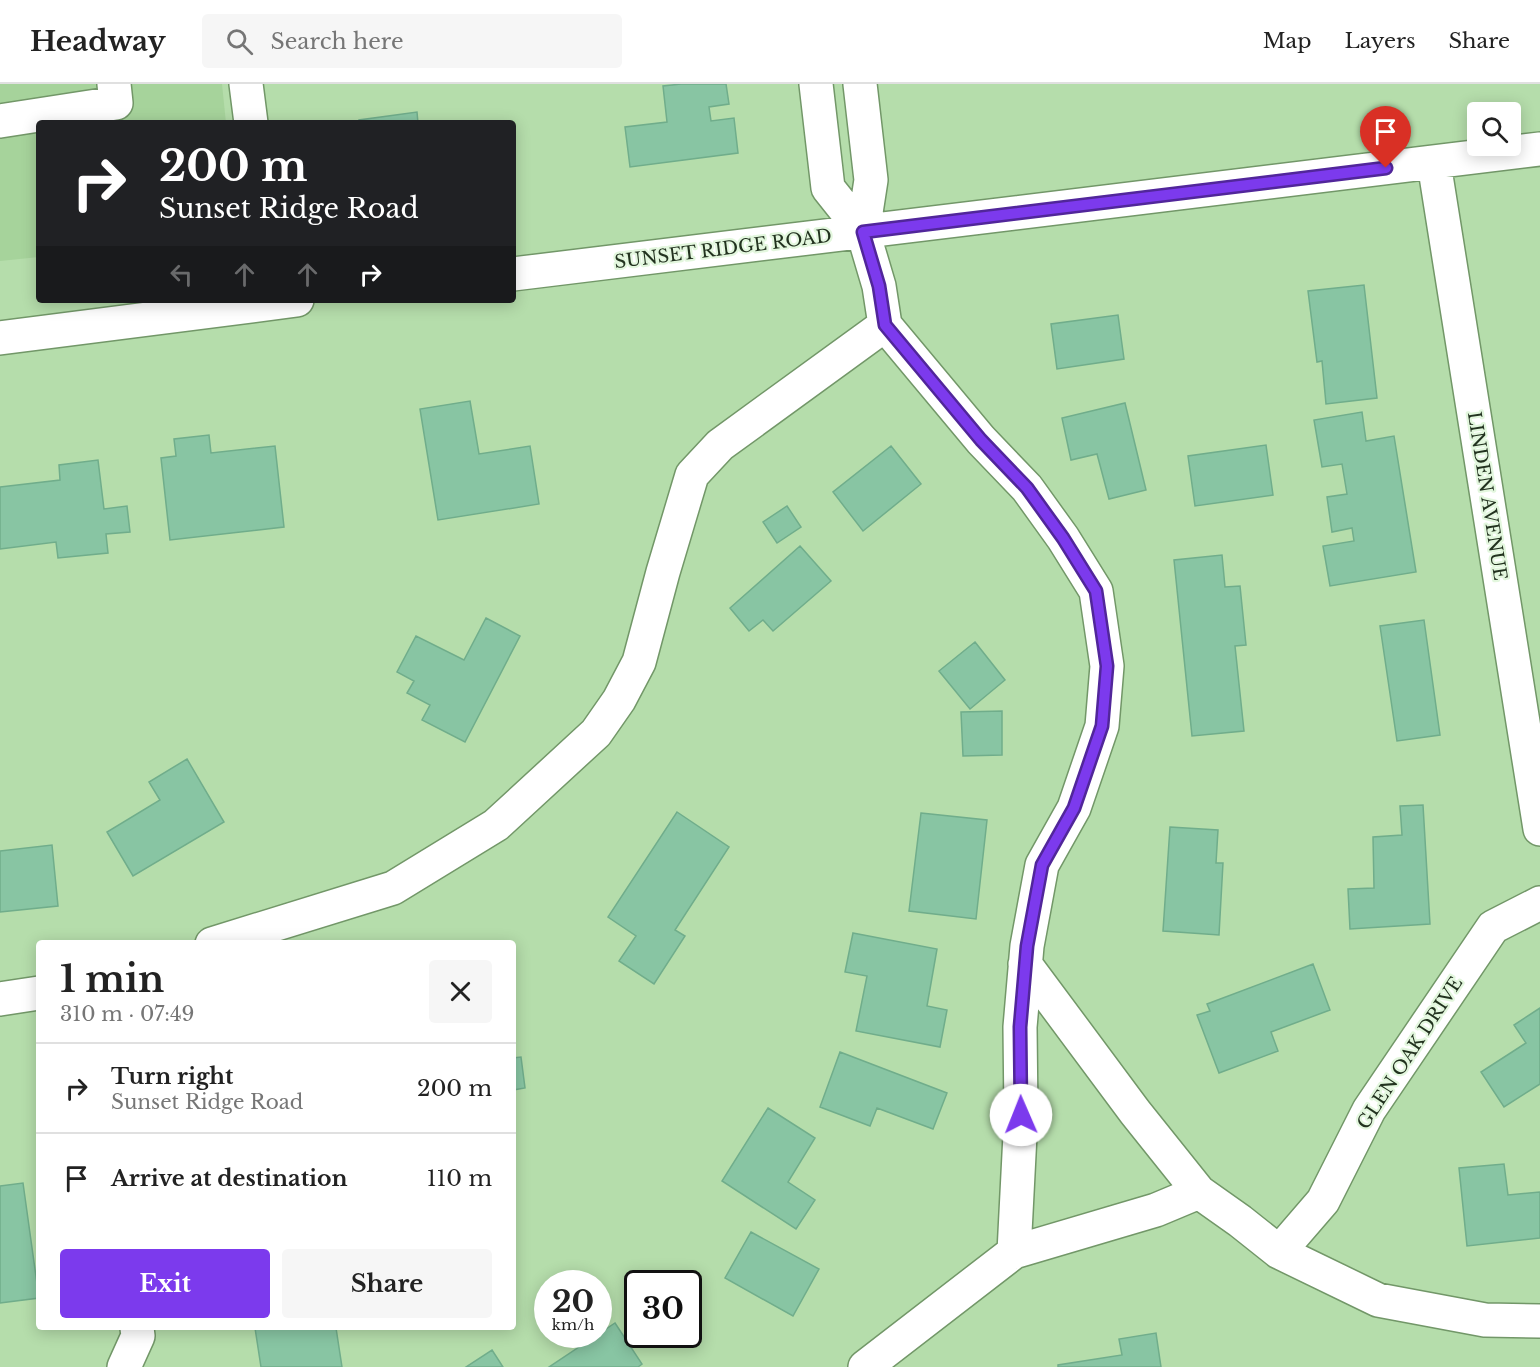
<!DOCTYPE html>
<meta charset="utf-8">
<style>
:root{--surface:#fff;--page:#f6f6f6;--text:#222;--muted:#767676;--line:#e0e0e0;--accent:#7c3aed}
body{margin:0;font-family:"Libre Baskerville",serif;background:var(--page);color:var(--text);height:100vh;display:flex;flex-direction:column;font-size:22px;white-space:nowrap}
*{box-sizing:border-box;margin:0}
p{font-size:20px;color:var(--muted)}
.icon{flex:none;width:33px;height:33px;fill:none;stroke:currentColor;stroke-width:2;stroke-linecap:round;stroke-linejoin:round}
.map{position:relative;flex:1;overflow:hidden}
.panel{position:absolute;left:36px;top:856px;width:480px;height:390px;display:flex;flex-direction:column;background:var(--surface);border-radius:6px;box-shadow:0 3px 15px #0003}
.panel>*{flex:none}
.hud{position:absolute;left:36px;top:36px;width:480px;height:183px;border-radius:6px;box-shadow:0 3px 15px #0003;background:#202124;color:#fff;overflow:hidden}
.fabs{position:absolute;left:1467px;top:18px;display:grid;gap:12px}
.fabs a{display:grid;place-items:center;width:54px;height:54px;border-radius:6px;background:var(--surface);box-shadow:0 3px 15px #0003;font-size:30px}
.speed{position:absolute;left:534px;top:1186px;display:flex;gap:12px;font-size:30px;font-weight:700;text-align:center}
.speed>*{display:grid;place-content:center;width:78px;height:78px;border-radius:50%;background:var(--surface);box-shadow:0 3px 15px #0003;line-height:1}
.speed small{font-size:15px;font-weight:400}
.speed .limit{border:3px solid #111;border-radius:9px;background:#fff;color:#111}
.pin{position:absolute;display:grid;place-items:center;width:51px;height:51px;color:#fff;margin:-62px -26px;border-radius:50% 50% 50% 0;rotate:-45deg;box-shadow:0 0 6px #0007}
.pin .icon{rotate:45deg}
.me{position:absolute;width:66px;margin:-33px;rotate:359deg;stroke-linejoin:round;filter:drop-shadow(0 0 4px #0008)}
.turn{display:flex;align-items:center;gap:21px;height:126px;padding:0 24px;font-size:27px}
.turn .icon{width:78px;height:78px;stroke-width:2.5}
.turn b{display:block;font-size:42px;line-height:51px}
.lanes{display:flex;align-items:center;height:57px;padding:0 24px;background:#0003;justify-content:center;gap:30px;direction:ltr}
.lanes .off{opacity:.35}
.round{display:grid;place-items:center;flex:none;width:63px;height:63px;border-radius:6px;background:var(--page)}
.summary{display:flex;align-items:center;justify-content:space-between;height:102px;padding:0 24px}
h1{font-size:36px;font-weight:800;line-height:45px}
.cta{display:flex;gap:12px;margin-top:auto;padding:12px 24px}
.cta a{flex:1;height:69px;border-radius:6px;background:var(--accent);color:#fff;font-size:24px;font-weight:800;line-height:69px;text-align:center}
.cta a+a{background:var(--page);color:var(--text)}
ul{padding:0;list-style:none}
li{display:flex;align-items:center;gap:18px;height:90px;padding:0 24px;border-top:2px solid var(--line)}
li div{flex:1}
li b{display:block;font-size:22px}
li em{font-style:normal}
header{display:flex;align-items:center;gap:36px;box-sizing:border-box;height:84px;padding:0 30px;background:var(--surface);border-bottom:2px solid var(--line)}
header strong{font-size:28px}
nav{display:flex;gap:33px;margin-inline-start:auto;font-size:21px}
.search{width:420px;height:54px;background:var(--page);display:flex;align-items:center;gap:15px;box-sizing:border-box;padding:0 21px;border-radius:6px;color:var(--muted);font-size:22px}
.map>svg:first-child{display:block}
.built{fill:#a6d39b}
.building{fill:#88c5a3;stroke:#70ad8b;stroke-width:1.5}
.lines{fill:none;stroke-linecap:round;stroke-linejoin:round}
.minor-casing{stroke:#729768;stroke-width:36}
.minor{stroke:#fff;stroke-width:33}
.route-casing{stroke:#51269a;stroke-width:15}
.route{stroke:#7c3aed;stroke-width:10}
.labels{text-anchor:middle;stroke-width:4.5;stroke-linejoin:round;paint-order:stroke}
.street-label{font-size:18px;fill:#22321f;stroke:#e3f7de}
</style>
<header>
<strong>Headway</strong>
<div class="search"><svg class="icon" aria-label="search" viewBox="0 0 24 24"><circle cx="10" cy="10" r="6"/><path d="M15 15l6 6"/></svg>Search here</div>
<nav><a>Map</a><a>Layers</a><a>Share</a></nav>
</header>
<div class="map">
<svg width="1540" height="1283" viewBox="0 0 1540 1283">
<rect width="100%" height="100%" fill="#b5ddab"/>
<path class="built" d="M0 0H222L226 39H39V173L0 177Z"/>
<path class="building" d="M681 0H726L729 20 709 23 711 37 734 34 738 69 630 83 625 43 667 38 663 2Z
M417 28 418 39H359V36Z
M1364 201 1377 314 1326 320 1322 277 1317 278 1308 207Z
M1118 231 1124 275 1057 285 1051 240Z
M470 317 479 370 530 362 539 420 438 436 420 325Z
M1125 319 1146 406 1109 415 1097 370 1071 376 1062 334Z
M1362 328 1366 357 1394 352 1416 488 1330 502 1323 462 1354 457 1352 444 1332 448 1327 413 1347 410 1342 380 1322 383 1314 336Z
M209 351 211 369 275 362 284 443 170 456 161 374 176 372 174 355Z
M1266 361 1273 411 1195 422 1188 372Z
M891 362 921 400 863 447 833 408Z
M98 376 104 425 127 422 130 448 106 450 108 469 58 474 56 458 0 465V403L60 396 59 381Z
M787 422 801 443 777 459 763 438Z
M800 462 831 497 773 547 763 536 749 547 730 524Z
M1222 471 1225 503 1240 502 1246 561 1235 562 1244 647 1192 652 1174 476Z
M486 534 520 552 465 658 422 636 430 621 407 609 414 597 397 588 416 552 464 576Z
M1424 536 1440 651 1397 657 1380 542Z
M975 558 1005 596 970 625 939 587Z
M1002 627V671L963 672 961 628Z
M187 675 224 738 133 792 107 748 160 716 149 698Z
M1423 721 1430 840 1350 845 1348 805 1374 804 1373 753 1402 751 1400 722Z
M677 728 729 763 675 846 685 852 654 900 619 877 636 852 608 833Z
M921 729 987 736 976 835 909 827Z
M1170 743 1218 746 1216 779H1223L1219 851 1163 847Z
M52 761 58 822 0 828V767Z
M853 849 937 865 927 922 947 926 940 963 856 947 867 892 845 888Z
M1313 880 1330 926 1271 948 1278 967 1219 989 1197 931 1210 927 1207 920Z
M1540 924V1000L1504 1023 1481 988 1526 959 1514 941Z
M840 968 947 1009 933 1045 877 1024 870 1042 820 1023Z
M521 973 525 1004 513 1006V974Z
M768 1024 815 1054 788 1098 815 1116 796 1145 722 1097Z
M1504 1080 1508 1111 1540 1108V1154L1467 1162 1459 1084Z
M23 1099 39 1214 0 1219V1102Z
M751 1148 819 1185 793 1232 725 1194Z
M615 1239 642 1280 638 1283H549Z
M255 1244H336L342 1283H261Z
M1156 1249 1161 1283H1058V1281L1122 1271 1119 1255Z
M492 1266 503 1283H466Z"/>
<g class="lines">
<g class="minor-casing">
<path id="minor" d="M246 0 251 39
M816 0 828 104 863 148 879 202 885 241 981 356 1027 404 1063 454 1096 507 1107 582 1102 642 1074 724 1042 781 1027 862 1020 943 1021 1031 1014 1168 865 1283
M860 0 871 96 863 148
M0 37 116 19 114 0
M1434 79 1540 745
M513 190 1540 65
M0 254 297 216
M212 860 393 804 496 741 596 649 619 616 639 578 663 488 692 391 720 361 885 241
M1025 880 1135 1028 1199 1108 1240 1137 1279 1168 1378 1216 1485 1236 1540 1237
M0 915 39 909
M1014 1168 1156 1126 1199 1108
M1279 1168 1323 1117 1369 1026 1493 843 1540 819
M124 1283 138 1252 137 1244"/>
</g>
<use href="#minor" class="minor"/>
</g>
<g class="lines">
<g class="route-casing">
<path id="route" d="M1021 1031 1020 943 1027 862 1042 781 1074 724 1102 642 1107 582 1096 507 1063 454 1027 404 981 356 885 241 879 202 863 148 1386 84"/>
</g>
<use href="#route" class="route"/>
</g>
<g class="labels">
<g class="street-label">
<text transform="translate(723 165) rotate(-7)" y="6">SUNSET RIDGE ROAD</text>
<text transform="translate(1487 412) rotate(81)" y="6">LINDEN AVENUE</text>
<text transform="translate(1410 969) rotate(-57)" y="6">GLEN OAK DRIVE</text>
</g>
</g>
</svg>
<div class="fabs">
<a><svg class="icon" aria-label="search" viewBox="0 0 24 24"><circle cx="10" cy="10" r="6"/><path d="M15 15l6 6"/></svg></a>
</div>
<div class="speed"><div>20<small>km/h</small></div><div class="limit">30</div></div>
<div class="pin" style="left:1386px;top:84px;background:#d93025"><svg class="icon" aria-label="arrive" viewBox="0 0 24 24"><path d="M6 21V4h12l-3 4 3 4H6"/></svg></div>
<svg class="me" style="left:1021px;top:1031px" viewBox="-20 -20 40 40"><circle r="19" fill="#fff"/><path d="M0-13L10 11 0 6-10 11z" fill="#7c3aed"/></svg>
<div class="hud">
<div class="turn"><svg class="icon" aria-label="right" viewBox="0 0 24 24"><path d="M7 20v-9h11M14 6l5 5-5 5"/></svg><div><b>200 m</b>Sunset Ridge Road</div></div>
<div class="lanes"><svg class="icon off" aria-label="left" viewBox="0 0 24 24"><path d="M17 20v-9H6M10 6l-5 5 5 5"/></svg><svg class="icon off" aria-label="ahead" viewBox="0 0 24 24"><path d="M12 20V5M6 11l6-6 6 6"/></svg><svg class="icon off" aria-label="ahead" viewBox="0 0 24 24"><path d="M12 20V5M6 11l6-6 6 6"/></svg><svg class="icon" aria-label="right" viewBox="0 0 24 24"><path d="M7 20v-9h11M14 6l5 5-5 5"/></svg></div>
</div>
<section class="panel">
<div class="summary"><div><h1>1 min</h1><p>310 m · 07:49</p></div><a class="round"><svg class="icon" aria-label="close" viewBox="0 0 24 24"><path d="M6 6l12 12M18 6L6 18"/></svg></a></div>
<ul>
<li><svg class="icon" aria-label="right" viewBox="0 0 24 24"><path d="M7 20v-9h11M14 6l5 5-5 5"/></svg><div><b>Turn right</b><p>Sunset Ridge Road</p></div><em>200 m</em></li>
<li><svg class="icon" aria-label="arrive" viewBox="0 0 24 24"><path d="M6 21V4h12l-3 4 3 4H6"/></svg><div><b>Arrive at destination</b></div><em>110 m</em></li>
</ul>
<div class="cta"><a>Exit</a><a>Share</a></div>
</section>
</div>
